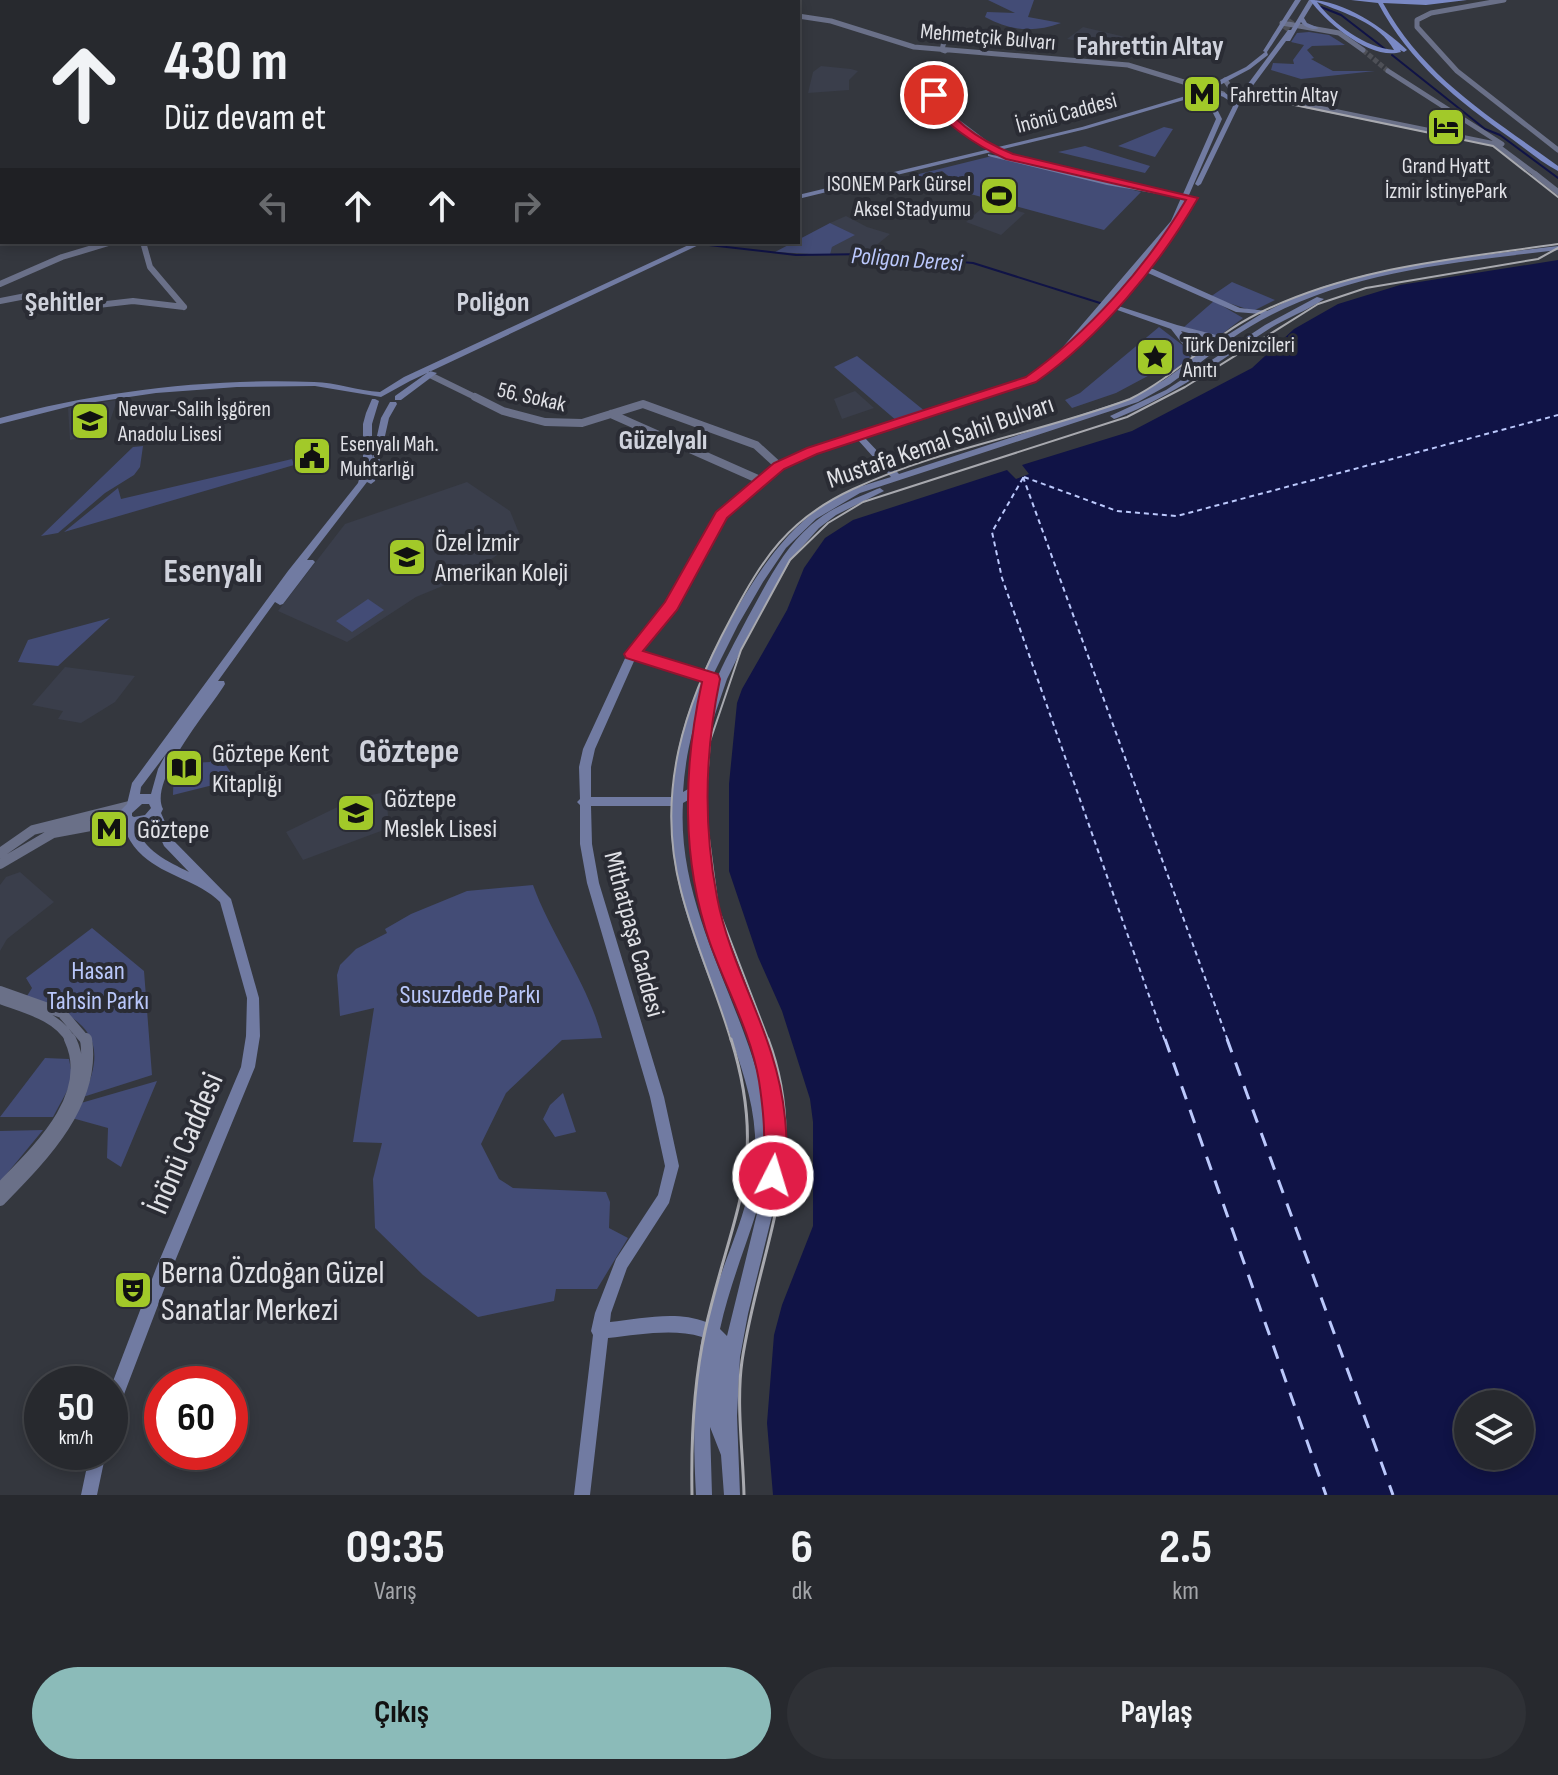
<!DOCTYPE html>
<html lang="tr">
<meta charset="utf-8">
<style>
:root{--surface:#27292e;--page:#2f3136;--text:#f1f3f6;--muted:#a4a6aa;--line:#43454a;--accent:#8bbbb9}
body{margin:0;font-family:"Sofia Sans Condensed",sans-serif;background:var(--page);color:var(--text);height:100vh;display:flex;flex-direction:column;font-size:30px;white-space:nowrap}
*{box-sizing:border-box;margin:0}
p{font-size:26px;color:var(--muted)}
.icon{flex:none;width:44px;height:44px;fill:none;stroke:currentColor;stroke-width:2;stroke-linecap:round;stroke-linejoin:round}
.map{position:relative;height:1495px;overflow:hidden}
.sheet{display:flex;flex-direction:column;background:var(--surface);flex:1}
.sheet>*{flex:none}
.banner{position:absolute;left:0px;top:0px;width:800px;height:244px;box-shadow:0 4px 12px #0003,0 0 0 2px var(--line);background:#27292e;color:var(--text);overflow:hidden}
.buttons{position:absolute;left:1454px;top:1390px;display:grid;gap:16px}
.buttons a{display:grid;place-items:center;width:80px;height:80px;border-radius:50%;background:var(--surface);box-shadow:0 4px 12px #0003,0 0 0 2px var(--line);font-size:40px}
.speed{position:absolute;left:24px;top:1366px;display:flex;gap:16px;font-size:40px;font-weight:700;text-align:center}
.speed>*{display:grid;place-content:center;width:104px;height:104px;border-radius:50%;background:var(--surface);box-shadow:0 4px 12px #0003,0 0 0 2px var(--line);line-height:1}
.speed small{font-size:20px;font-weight:400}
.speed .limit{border:12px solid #d22;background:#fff;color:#111}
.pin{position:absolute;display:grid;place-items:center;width:68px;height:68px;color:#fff;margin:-34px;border:4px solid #fff;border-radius:50%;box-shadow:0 2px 8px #0007}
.me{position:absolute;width:88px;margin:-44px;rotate:5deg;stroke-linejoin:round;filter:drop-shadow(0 0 6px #0008)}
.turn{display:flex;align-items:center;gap:28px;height:168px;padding:0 32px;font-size:36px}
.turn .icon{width:104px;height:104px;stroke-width:2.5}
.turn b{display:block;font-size:56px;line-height:68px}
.lanes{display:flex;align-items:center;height:76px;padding:0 32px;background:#0003;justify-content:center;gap:40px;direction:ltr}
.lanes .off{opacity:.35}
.eta{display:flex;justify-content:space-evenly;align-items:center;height:136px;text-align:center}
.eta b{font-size:48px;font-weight:700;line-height:56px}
.button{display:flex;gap:16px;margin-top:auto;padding:16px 32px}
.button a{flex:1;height:92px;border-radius:48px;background:var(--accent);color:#111;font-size:32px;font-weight:700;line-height:92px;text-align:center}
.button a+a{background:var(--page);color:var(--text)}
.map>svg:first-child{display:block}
.built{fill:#3a3e4b}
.green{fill:#434c76}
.water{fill:#101346;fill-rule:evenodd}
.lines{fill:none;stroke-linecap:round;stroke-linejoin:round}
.stream{stroke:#101346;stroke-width:2}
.ferry-far1{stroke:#bbc8fc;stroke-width:2;stroke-dasharray:5 4;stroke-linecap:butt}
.ferry{stroke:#bbc8fc;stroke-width:3;stroke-dasharray:14 11;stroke-linecap:butt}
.secondary-tunnel{stroke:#4e5057;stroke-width:5;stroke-dasharray:5 2;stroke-linecap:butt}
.primary-tunnel{stroke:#4e5057;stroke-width:6;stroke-dasharray:6 3;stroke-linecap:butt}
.secondary-far4{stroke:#6a7088;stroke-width:5}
.secondary-far3{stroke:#6a7088;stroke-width:6}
.secondary-far2{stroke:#6a7088;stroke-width:8}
.secondary-far1{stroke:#6a7088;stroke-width:10}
.secondary{stroke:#6a7088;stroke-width:12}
.primary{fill:#717ba2;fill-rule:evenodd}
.highway{fill:#7a89c5;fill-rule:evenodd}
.tram-far1{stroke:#a8a9af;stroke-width:2}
.tram{stroke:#a8a9af;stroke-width:3}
.route{fill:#e11d48;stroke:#92132f;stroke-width:2}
.labels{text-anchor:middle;stroke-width:8;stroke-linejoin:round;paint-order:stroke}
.far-street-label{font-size:22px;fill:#e0e1e6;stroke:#2a2c34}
.far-poi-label{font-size:22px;fill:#e0e1e6;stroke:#2a2c34;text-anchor:start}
.far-water-label{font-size:24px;font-style:italic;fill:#bbc8fc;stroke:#2a2c34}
.street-label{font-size:26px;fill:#e0e1e6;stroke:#2a2c34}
.poi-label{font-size:26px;fill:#e0e1e6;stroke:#2a2c34;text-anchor:start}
.park-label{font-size:26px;fill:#b9c7fa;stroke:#2a2c34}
.far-district-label{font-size:28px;font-weight:bold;fill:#cfd2dc;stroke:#2a2c34}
.near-street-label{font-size:32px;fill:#e0e1e6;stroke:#2a2c34}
.near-poi-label{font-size:32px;fill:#e0e1e6;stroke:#2a2c34;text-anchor:start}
.district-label{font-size:34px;font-weight:bold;fill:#cfd2dc;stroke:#2a2c34}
</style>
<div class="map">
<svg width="1558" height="1495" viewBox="0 0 1558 1495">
<rect width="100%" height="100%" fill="#34373e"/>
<path class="built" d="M1083 27 1121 36 1141 43 1131 50 1067 39Z
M821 66 851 69 858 71 849 80V90L808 93 813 72Z
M988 203 1025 213 1001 235 966 222Z
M846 216 867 227 890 234 868 252 830 255 832 247 854 235 830 223Z
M855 391 874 408 842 419 834 399Z
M117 400 106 433 70 440 68 408Z
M467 482 510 511 521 538 469 575 416 597 347 642 278 611 345 524Z
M65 667 135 676 115 702 81 723 58 719 63 711 32 705Z
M386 792 389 828 303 860 286 832 356 798Z
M20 872 54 902 7 939 0 951V885L6 877Z"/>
<path class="green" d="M988 0H1034L1028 17 1061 23C1033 33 1011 31 985 17L987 12 1015 13Z
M1309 32 1329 35 1345 45 1312 46 1307 50 1314 58 1311 59 1333 71H1375L1301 79 1271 70 1273 63 1294 64 1293 60 1304 45 1291 42 1297 33Z
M1164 127 1173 129 1155 157 1118 146Z
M1085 146 1150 166 1145 173 1058 152Z
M996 155 1141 192 1104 230 948 188 956 182 942 171 927 175 929 179 915 175Z
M830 223 855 235 832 247 830 255 775 252Z
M1232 282 1275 300 1253 311 1210 297Z
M1214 301 1243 318 1218 337 1184 327Z
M1159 327 1185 347 1190 358 1173 371 1159 370 1116 393 1072 408 1065 400 1080 393Z
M857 356 926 412 897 421 834 367Z
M143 446 140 467 134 475 105 493 58 533 41 536 133 447Z
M292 459 294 465 64 532 118 488 121 499Z
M368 599 384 610 352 632 336 621Z
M110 618 58 666 18 662 28 640Z
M216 750 241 788 209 786 173 795 174 764 210 762Z
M533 885C552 937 589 985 602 1038L562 1040 506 1093 481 1144 499 1179 513 1188 606 1192 610 1202 609 1228 628 1238 597 1289H556L554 1301 478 1317 423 1275 375 1228 373 1179 382 1143 353 1142 374 1008 340 1016 337 975 340 965 356 949 387 933 385 929 411 914 467 891Z
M92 928 144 971 152 1075 83 1097C113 1034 80 1017 27 996L32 988 26 978Z
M45 1058 69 1059 73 1080 53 1117H0Z
M157 1081 121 1167 107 1158 108 1128 72 1118 81 1103Z
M563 1093 576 1132 555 1137 543 1119 550 1105Z
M43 1130 0 1182V1131Z"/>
<path class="water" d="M1558 260V1495H773L767 1423 774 1335 782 1305 813 1226V1122L810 1099 782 1011 758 957 729 871V784L737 703 742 689 787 610 804 568 825 538 853 520 1007 470 1016 479 1029 474 1022 465 1132 431 1252 368 1294 329 1338 304 1400 285ZM1468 1404H1520V1456H1468Z"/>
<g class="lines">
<path class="stream" d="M1321 7 1341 15 1385 49
M1392 55 1485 129 1500 135 1558 178
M678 242 693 243
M709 245 796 255 872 254 973 263 1100 303"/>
<path class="ferry-far1" d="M1023 477 1228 1041
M1024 477 1117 511 1177 516 1558 415
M1023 478 992 532 1002 578 1165 1041"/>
<path class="ferry" d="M1165 1039 1326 1495
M1227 1039 1393 1495"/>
<path class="secondary-tunnel" d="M1363 50 1388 71"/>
<path class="primary-tunnel" d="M1285 30 1292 20"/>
<path class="secondary-far4" d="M1504 0 1431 13 1417 20V27L1457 71 1558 150
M643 2H664
M798 16 831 21 914 47 1128 65 1223 94
M1282 23 1339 33 1363 50
M946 35 953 37 946 38Z
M945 37 942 50 945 51
M939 70 933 93 938 107 995 150
M1388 71 1502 144
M1225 80 1230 87 1245 93 1495 144 1538 176"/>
<path class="secondary-far3" d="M1535 174 1558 192
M143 242 150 267 184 307
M0 284 62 257 112 242
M0 301 31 295 98 305 133 301 184 307
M430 375 479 399"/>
<path class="secondary-far2" d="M475 397 503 411 545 422 582 423 643 404 756 445 779 466
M611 414 760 480"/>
<path class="secondary-far1" d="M0 853 33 830 129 806
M0 864 53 833 128 819
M0 991 62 1013 86 1041
M0 999C24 1008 59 1016 71 1041"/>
<path class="secondary" d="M0 1189C37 1151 97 1096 70 1039
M0 1200C42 1157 96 1103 86 1039"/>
<path class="primary" d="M1295 0H1301L1267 52 1268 55 1250 69 1207 92 1225 93 1236 100 1288 30H1291L1309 0H1315L1304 18 1307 23 1319 28C1314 31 1304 27 1301 22L1290 41H1286L1240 103 1201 184 1198 186 1195 184 1234 104 1222 96 1201 95 1199 100 1218 111 1222 119 1189 195 1195 198 1192 200 1187 199 1176 223 1139 267 1153 269 1240 308 1267 311 1289 300 1325 286 1365 275 1442 260 1558 246V250C1445 264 1328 272 1231 339L1232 343H1226L1201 362 1200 365H1196L1170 384 1138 402 860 493 816 519 786 548 763 582 738 625 713 675 714 685C724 661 736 640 748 617 766 585 782 550 811 525 830 508 854 499 877 489L880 488 884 491 836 515 819 528 792 558 749 634 727 679 711 726 702 769V825L711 882 725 936 768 1050 779 1095 782 1118 783 1142 778 1191 748 1314 740 1357 737 1416 740 1495H724L721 1455 710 1427 712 1495H696C693 1442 693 1389 702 1337 672 1328 639 1335 608 1338L590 1495H574L593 1335 591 1331 595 1313 616 1259 658 1195 665 1166 650 1097 587 883 580 844V805L577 802 580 799 579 767 583 749 627 654 667 604 718 513 757 478 791 456 1022 381 1050 362 1171 221 1181 198 1107 185 988 156V154L1107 181 1183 194 1216 119 1213 113 1194 102V97L1086 129 798 199V195L1082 127 1199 92 1208 87 1188 86 1185 84 1188 82 1214 83 1246 67 1265 52 1263 51ZM1136 271 1148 273 1236 312 1261 314 1224 337 1177 325 1109 303ZM1106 306 1171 329 1191 355 1192 360 1164 380 1132 398 899 474 865 438 1028 385 1056 366ZM1181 331 1219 341 1199 355ZM858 440 891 477C879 481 867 484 856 488 801 510 768 556 739 605 727 626 714 648 704 671L639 652 674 608 725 517 763 482 797 460ZM635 659 702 678C685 716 674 755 672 797H591V767L595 749ZM704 697 708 700 696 742 690 788 683 792C685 759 692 727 704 697ZM690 799C691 846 699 892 713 938 734 1002 767 1062 769 1131 757 1018 676 921 683 803ZM591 806H671C667 884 702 957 728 1029 740 1063 753 1098 755 1135 758 1200 721 1261 706 1322 676 1310 640 1319 610 1322L611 1313 627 1268 669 1203 679 1166 664 1097 599 883 592 844ZM765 1181 727 1336 720 1329C731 1278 753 1231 765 1181Z
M695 242H705L410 381 381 397 315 386 237 387 156 393 75 405 0 424V418C101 391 209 378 314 382 336 382 358 391 380 392L404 377Z
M1317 297 1324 299C1307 311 1286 318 1269 329 1217 362 1175 395 1117 418L1114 419 1110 416 1166 390 1265 325Z
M430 371 437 373 401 400H395V396Z
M372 399H375L379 401 372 424V458L381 418 390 402H396L397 404 389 418 375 481 371 484 367 482 307 560H313L315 562 283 604 280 605 275 602 218 681H224L225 684C210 709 148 780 163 809L161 813 173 840 231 899 259 998 260 1036 255 1067 173 1266 118 1410 116 1416 110 1418V1389L157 1266 241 1067 246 1036 247 998 220 902C199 881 165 876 143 856 136 850 131 843 127 835 125 828 125 824 120 818V811L127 804 132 783 288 571 358 483 363 465V424L366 413ZM166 754 158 769 151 794H140L141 787ZM142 804H149L151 808 145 815 134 817 132 816V813ZM153 821 164 846 189 872C169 862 142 850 137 826Z
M90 1452H106L97 1495H81Z"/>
<path class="highway" d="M1310 0C1343 0 1384 28 1407 50L1404 52 1400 50 1401 52C1372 61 1326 23 1310 0ZM1317 2C1344 13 1380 23 1394 50 1366 48 1333 24 1317 2Z
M1351 0H1467L1426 5 1383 3C1424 78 1491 117 1558 166V171C1542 163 1527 150 1512 139 1457 100 1410 63 1378 3Z"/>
<path class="tram-far1" d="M1256 97 1493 146 1558 197
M731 1041C716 990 694 942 681 891 655 792 684 705 731 618 763 558 788 519 853 489 941 448 1039 433 1130 399 1176 376 1211 337 1257 314 1351 267 1455 259 1558 244
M769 1041 718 908 705 808 710 741 741 650 790 560 828 523 863 502 1127 417 1185 387 1318 304 1366 288 1538 259 1558 248"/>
<path class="tram" d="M692 1495C691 1440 693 1385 705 1331 731 1214 770 1164 731 1039
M744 1495C743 1452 736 1403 742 1361 759 1247 812 1155 768 1039"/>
</g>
<path class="route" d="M931 93H938C951 122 984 142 1013 154L1198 198C1159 266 1100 337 1036 382L817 454 784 469 727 518 677 610 643 651 718 674 720 679C705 751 703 824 717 897 732 975 777 1034 785 1118 787 1140 789 1164 781 1185L773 1188 764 1185C758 1171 764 1157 764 1143 765 1123 762 1101 759 1081 751 1033 726 988 710 943 681 860 683 767 702 682L626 658 624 654 665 602 716 512 774 463 807 448 1026 377C1088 333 1148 265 1186 200L1006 159C984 149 930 119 931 93Z"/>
<defs>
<g id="metro-square" transform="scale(2)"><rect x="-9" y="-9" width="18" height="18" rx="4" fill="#a2c929" stroke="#2a2c34"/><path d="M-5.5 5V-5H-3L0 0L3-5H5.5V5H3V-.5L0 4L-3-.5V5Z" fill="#111"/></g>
<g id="hotel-square" transform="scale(2)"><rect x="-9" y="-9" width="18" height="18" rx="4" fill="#a2c929" stroke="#2a2c34"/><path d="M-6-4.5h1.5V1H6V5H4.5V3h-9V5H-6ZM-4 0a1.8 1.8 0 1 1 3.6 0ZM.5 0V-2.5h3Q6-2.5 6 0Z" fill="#111"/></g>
<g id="stadium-square" transform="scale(2)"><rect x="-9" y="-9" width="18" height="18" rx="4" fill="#a2c929" stroke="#2a2c34"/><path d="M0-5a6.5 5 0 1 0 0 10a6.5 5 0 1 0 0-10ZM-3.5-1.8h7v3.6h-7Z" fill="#111"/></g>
<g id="sight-square" transform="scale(2)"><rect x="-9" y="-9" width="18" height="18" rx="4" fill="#a2c929" stroke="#2a2c34"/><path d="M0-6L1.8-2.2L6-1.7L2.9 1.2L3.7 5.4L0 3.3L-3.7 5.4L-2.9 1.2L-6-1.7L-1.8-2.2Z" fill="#111"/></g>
<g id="school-square" transform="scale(2)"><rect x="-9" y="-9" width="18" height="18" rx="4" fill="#a2c929" stroke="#2a2c34"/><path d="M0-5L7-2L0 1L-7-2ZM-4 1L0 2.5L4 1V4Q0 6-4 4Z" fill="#111"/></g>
<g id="civic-square" transform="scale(2)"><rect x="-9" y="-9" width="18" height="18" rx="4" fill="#a2c929" stroke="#2a2c34"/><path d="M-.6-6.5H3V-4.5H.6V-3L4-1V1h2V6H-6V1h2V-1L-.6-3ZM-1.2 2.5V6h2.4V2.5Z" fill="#111"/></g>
<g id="library-square" transform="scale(2)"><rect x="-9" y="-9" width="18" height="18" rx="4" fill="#a2c929" stroke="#2a2c34"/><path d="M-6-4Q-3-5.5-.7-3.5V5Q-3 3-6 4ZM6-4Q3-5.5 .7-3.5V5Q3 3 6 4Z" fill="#111"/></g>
<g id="theatre-square" transform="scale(2)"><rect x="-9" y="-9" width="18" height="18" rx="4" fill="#a2c929" stroke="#2a2c34"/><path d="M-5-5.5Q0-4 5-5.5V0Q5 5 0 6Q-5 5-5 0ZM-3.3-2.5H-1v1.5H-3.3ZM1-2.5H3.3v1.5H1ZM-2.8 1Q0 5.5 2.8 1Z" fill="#111"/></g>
</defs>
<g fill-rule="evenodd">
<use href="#metro-square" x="1202" y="94"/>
<use href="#hotel-square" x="1446" y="127"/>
<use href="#stadium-square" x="999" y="196"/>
<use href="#sight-square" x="1155" y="357"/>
<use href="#school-square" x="90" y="421"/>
<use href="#civic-square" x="312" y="456"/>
<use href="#school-square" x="407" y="557"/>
<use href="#library-square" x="184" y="768"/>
<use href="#school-square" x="356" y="813"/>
<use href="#metro-square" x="109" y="829"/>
<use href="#theatre-square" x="133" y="1290"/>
</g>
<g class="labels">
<g class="far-street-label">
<text transform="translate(988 36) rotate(5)" y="8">Mehmetçik Bulvarı</text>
<text transform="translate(1066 112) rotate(-15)" y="8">İnönü Caddesi</text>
<text transform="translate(532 396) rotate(13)" y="8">56. Sokak</text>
</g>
<g class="far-poi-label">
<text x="1230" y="102">Fahrettin Altay</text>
<text x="1446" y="173" text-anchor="middle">Grand Hyatt<tspan x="1446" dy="25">İzmir İstinyePark</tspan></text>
<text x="971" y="191" text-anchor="end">ISONEM Park Gürsel<tspan x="971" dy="25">Aksel Stadyumu</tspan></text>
<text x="1183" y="352">Türk Denizcileri<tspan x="1183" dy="25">Anıtı</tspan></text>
<text x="118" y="416">Nevvar-Salih İşgören<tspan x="118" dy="25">Anadolu Lisesi</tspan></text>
<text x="340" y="451">Esenyalı Mah.<tspan x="340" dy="25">Muhtarlığı</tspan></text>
</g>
<g class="far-water-label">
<text transform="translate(907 259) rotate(4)" y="8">Poligon Deresi</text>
</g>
<g class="street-label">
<text transform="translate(940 441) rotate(-19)" y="9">Mustafa Kemal Sahil Bulvarı</text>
<text transform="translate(635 934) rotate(75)" y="9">Mithatpaşa Caddesi</text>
</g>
<g class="poi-label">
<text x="435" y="551">Özel İzmir<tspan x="435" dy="30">Amerikan Koleji</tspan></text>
<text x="212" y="762">Göztepe Kent<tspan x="212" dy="30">Kitaplığı</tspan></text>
<text x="384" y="807">Göztepe<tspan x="384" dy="30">Meslek Lisesi</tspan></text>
<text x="137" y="838">Göztepe</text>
</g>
<g class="park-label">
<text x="98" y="979">Hasan<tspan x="98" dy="30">Tahsin Parkı</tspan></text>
<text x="470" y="1003">Susuzdede Parkı</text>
</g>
<g class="far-district-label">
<text x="1150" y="55">Fahrettin Altay</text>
<text x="64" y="311">Şehitler</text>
<text x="493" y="311">Poligon</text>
<text x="663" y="449">Güzelyalı</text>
</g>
<g class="near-street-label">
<text transform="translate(184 1143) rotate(-67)" y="11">İnönü Caddesi</text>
</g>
<g class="near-poi-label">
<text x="161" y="1283">Berna Özdoğan Güzel<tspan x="161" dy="37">Sanatlar Merkezi</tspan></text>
</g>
<g class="district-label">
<text x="213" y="582">Esenyalı</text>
<text x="409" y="762">Göztepe</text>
</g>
</g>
</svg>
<div class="buttons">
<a><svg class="icon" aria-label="layers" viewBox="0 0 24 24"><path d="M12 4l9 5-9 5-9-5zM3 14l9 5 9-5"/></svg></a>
</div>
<div class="speed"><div>50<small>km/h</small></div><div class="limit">60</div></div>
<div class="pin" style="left:934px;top:95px;background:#d93025"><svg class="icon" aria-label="arrive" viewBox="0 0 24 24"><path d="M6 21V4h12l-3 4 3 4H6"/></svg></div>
<svg class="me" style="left:773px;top:1176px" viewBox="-20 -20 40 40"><circle r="17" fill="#e11d48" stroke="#fff" stroke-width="3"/><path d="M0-11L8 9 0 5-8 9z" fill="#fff"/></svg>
<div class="banner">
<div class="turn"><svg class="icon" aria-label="ahead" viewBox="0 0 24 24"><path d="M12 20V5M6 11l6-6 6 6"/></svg><div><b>430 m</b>Düz devam et</div></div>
<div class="lanes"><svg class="icon off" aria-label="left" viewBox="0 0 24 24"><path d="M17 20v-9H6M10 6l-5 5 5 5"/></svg><svg class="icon" aria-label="ahead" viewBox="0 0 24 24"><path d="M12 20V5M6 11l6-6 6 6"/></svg><svg class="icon" aria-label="ahead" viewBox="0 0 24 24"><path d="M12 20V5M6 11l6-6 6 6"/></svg><svg class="icon off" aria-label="right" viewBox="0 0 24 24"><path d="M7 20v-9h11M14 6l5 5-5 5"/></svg></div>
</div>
</div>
<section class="sheet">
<div class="eta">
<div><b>09:35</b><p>Varış</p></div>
<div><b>6</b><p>dk</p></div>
<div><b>2.5</b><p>km</p></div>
</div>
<div class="button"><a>Çıkış</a><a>Paylaş</a></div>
</section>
